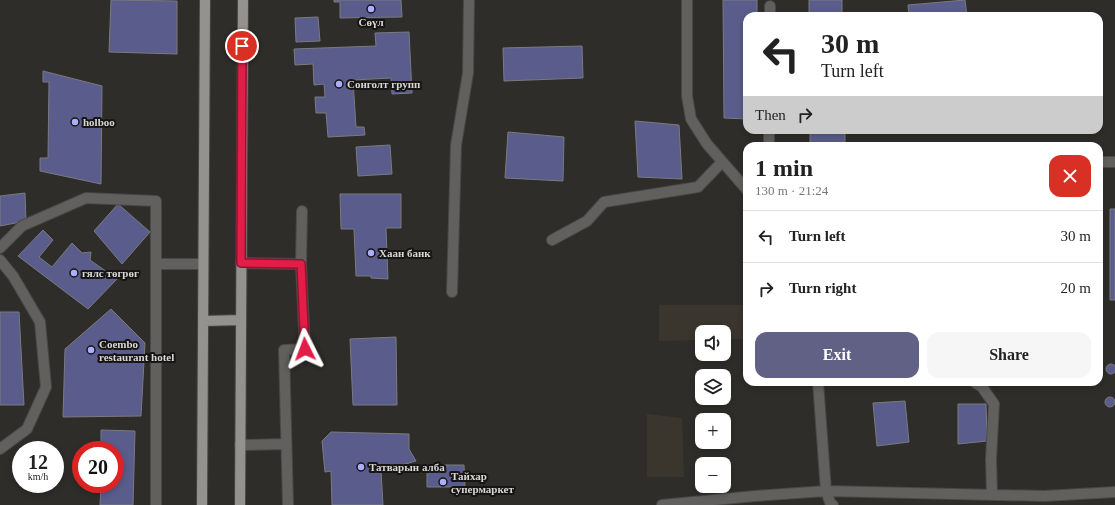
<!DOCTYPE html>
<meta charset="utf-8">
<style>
:root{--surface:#fff;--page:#f6f6f6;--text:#222;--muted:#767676;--line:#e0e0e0;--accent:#606184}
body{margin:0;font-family:"Times New Roman",serif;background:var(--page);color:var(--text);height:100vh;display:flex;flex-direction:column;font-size:15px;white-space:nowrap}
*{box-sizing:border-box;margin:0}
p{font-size:13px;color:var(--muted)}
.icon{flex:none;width:22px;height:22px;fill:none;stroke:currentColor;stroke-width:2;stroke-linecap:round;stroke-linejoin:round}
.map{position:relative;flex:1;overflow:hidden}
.drawer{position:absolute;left:743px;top:142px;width:360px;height:244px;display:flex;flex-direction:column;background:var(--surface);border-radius:12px;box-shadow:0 2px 6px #0003}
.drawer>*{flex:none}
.banner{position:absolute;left:743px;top:12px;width:360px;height:122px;border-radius:12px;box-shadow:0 2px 6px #0003;background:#fff;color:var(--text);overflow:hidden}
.fabs{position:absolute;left:695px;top:325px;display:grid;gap:8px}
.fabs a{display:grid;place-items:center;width:36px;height:36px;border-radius:8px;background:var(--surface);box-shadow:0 2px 6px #0003;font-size:20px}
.speed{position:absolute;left:12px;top:441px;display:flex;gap:8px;font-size:20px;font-weight:700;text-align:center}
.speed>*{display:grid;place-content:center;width:52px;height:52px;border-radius:50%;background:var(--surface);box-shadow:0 2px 6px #0003;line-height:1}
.speed small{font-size:10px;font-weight:400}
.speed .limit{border:6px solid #d22;background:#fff;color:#111}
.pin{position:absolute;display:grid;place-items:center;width:34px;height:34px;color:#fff;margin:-17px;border:2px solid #fff;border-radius:50%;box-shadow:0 1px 4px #0007}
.me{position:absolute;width:44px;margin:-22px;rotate:357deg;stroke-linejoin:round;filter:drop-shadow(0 0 3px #0008)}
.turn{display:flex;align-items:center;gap:14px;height:84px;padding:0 12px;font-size:18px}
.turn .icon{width:52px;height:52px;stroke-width:2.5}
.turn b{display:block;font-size:28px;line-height:34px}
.then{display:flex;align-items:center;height:38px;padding:0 12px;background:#0003;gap:8px;font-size:15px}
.round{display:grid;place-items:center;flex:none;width:42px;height:42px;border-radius:12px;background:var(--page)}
.overview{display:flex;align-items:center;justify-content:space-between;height:68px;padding:0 12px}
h1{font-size:24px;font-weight:800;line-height:30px}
.primary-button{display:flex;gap:8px;margin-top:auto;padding:8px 12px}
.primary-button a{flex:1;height:46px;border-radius:12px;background:var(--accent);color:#fff;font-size:16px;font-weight:800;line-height:46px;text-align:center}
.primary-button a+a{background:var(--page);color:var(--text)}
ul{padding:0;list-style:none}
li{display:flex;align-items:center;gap:12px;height:52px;padding:0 12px;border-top:1px solid var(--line)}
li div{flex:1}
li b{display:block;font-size:15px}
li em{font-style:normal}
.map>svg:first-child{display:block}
.built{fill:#3a362e}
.building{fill:#5a5c8b;stroke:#7a7b7f}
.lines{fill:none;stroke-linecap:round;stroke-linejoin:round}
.minor-casing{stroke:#494845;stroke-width:12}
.major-casing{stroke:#494845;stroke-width:12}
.minor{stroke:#61605e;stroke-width:10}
.major{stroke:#94928f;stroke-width:10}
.route-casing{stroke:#92132f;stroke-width:10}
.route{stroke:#e11d48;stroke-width:7}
.poi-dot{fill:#acaffb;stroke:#161514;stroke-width:1.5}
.labels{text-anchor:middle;stroke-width:4;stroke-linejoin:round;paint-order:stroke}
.poi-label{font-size:11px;font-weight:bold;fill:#d9d8d6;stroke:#161514;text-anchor:start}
</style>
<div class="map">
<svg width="1115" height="505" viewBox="0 0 1115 505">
<rect width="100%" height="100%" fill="#2e2d29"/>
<path class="built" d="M659 305H744L746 339H724V332H702V340L659 341Z
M647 414 682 418 684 477H647Z"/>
<path class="building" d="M111 0 177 1V54L109 52Z
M334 0H401L402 17 340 18V2H334Z
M723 0H757V16H747V119L724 118Z
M809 0H842V16H809Z
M965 0 967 16H909L908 5Z
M318 17 320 41 296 42 295 18Z
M409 32 412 93 392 94 391 78 353 80 356 127H364L365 135 328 137 326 113H316L315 97H325L324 84 314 85 313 64 295 65 294 49 376 46 375 33Z
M582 46 583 78 504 81 503 48Z
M43 71 102 86 101 184 40 171V158H48L49 82H43Z
M635 121 679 125 682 179 638 177Z
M810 130H845V146H810Z
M508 132 564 137 563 181 505 178Z
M390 145 392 174 358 176 356 147Z
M25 193 26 221 0 226V196Z
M340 194H401V228H386L388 279 371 278V276H356L354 229H341Z
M118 204 150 232 122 264 94 231Z
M1110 209H1115V300H1110Z
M43 230 53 240 39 257 52 267 72 243 82 253 91 252 90 260 117 279 88 309 18 256Z
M111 309 145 343 141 416 63 417 65 349Z
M0 312H19L24 405H0Z
M396 337 397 405H353L350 339Z
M1106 369a5 5 0 1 1 10 0a5 5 0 1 1-10 0Z
M1105 402a5 5 0 1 1 10 0a5 5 0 1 1-10 0Z
M905 401 909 442 877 446 873 403Z
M958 404H986L987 441 958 444Z
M101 430 135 431 133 505H100L101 484H115V450H101Z
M331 432 409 434V449L416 461 381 471 383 505H332L331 471 325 472 322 441Z
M427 465H464L465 487H427Z"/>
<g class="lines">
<g class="minor-casing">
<path id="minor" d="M687 0V96L691 119 707 144 747 190
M770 16V6
M769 146V130
M1099 162H1115
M552 240 587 221 604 202 698 187 722 162
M0 248 22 226 86 198 156 201V505
M0 260 13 276 40 322 46 387 27 429 0 449
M241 263 301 264 305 349 284 350 288 505
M157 264H203
M301 264 302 211
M452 292 456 145 468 73 469 0
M818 382 826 491 831 505H833
M974 382 982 387 994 404 991 459 992 495
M240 445 286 444
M662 505 755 496 826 491 1044 496 1115 492"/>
</g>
<g class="major-casing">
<path id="major" d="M203 321 241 320
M202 505 205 0
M240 505 243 0"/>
</g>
<use href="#minor" class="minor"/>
<use href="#major" class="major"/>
</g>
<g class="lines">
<g class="route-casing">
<path id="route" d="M242 46 241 263 301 264 305 349"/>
</g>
<use href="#route" class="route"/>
</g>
<g class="poi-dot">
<circle cx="371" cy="9" r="4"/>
<circle cx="339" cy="84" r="4"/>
<circle cx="75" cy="122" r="4"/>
<circle cx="371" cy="253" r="4"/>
<circle cx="74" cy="273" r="4"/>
<circle cx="91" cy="350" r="4"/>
<circle cx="361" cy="467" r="4"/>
<circle cx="443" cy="482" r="4"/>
</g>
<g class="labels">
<g class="poi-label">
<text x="371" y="26" text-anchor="middle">Сөүл</text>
<text x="347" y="88">Сонголт групп</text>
<text x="83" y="126">holboo</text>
<text x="379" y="257">Хаан банк</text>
<text x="82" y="277">гялс төгрөг</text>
<text x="99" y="348">Coembo<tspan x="99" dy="13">restaurant hotel</tspan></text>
<text x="369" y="471">Татварын алба</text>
<text x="451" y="480">Тайхар<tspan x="451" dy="13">супермаркет</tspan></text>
</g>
</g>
</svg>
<div class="fabs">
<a><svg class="icon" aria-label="sound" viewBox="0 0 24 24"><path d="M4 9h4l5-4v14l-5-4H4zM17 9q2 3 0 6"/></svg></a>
<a><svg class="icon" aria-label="layers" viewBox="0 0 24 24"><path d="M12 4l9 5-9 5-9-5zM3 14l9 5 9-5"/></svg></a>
<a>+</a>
<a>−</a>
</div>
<div class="speed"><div>12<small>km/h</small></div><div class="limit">20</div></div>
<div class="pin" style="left:242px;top:46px;background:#d93025"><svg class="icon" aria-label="arrive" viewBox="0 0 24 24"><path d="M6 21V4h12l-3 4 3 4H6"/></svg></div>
<svg class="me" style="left:305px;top:349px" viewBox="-20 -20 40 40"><path d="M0-17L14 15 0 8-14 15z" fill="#e11d48" stroke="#fff" stroke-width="4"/></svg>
<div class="banner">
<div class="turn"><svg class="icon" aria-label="left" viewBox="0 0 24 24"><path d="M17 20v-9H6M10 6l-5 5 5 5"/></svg><div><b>30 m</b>Turn left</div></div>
<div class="then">Then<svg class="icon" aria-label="right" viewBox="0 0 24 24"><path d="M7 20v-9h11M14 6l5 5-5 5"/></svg></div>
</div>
<section class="drawer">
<div class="overview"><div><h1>1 min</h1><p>130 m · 21:24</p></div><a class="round" style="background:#d93025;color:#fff"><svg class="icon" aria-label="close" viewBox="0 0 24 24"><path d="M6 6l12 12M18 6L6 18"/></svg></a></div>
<ul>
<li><svg class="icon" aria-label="left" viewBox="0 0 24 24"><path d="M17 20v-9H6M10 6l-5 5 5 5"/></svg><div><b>Turn left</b></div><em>30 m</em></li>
<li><svg class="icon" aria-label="right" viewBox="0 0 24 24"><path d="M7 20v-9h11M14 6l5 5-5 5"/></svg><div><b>Turn right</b></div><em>20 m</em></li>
</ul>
<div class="primary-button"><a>Exit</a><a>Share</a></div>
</section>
</div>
